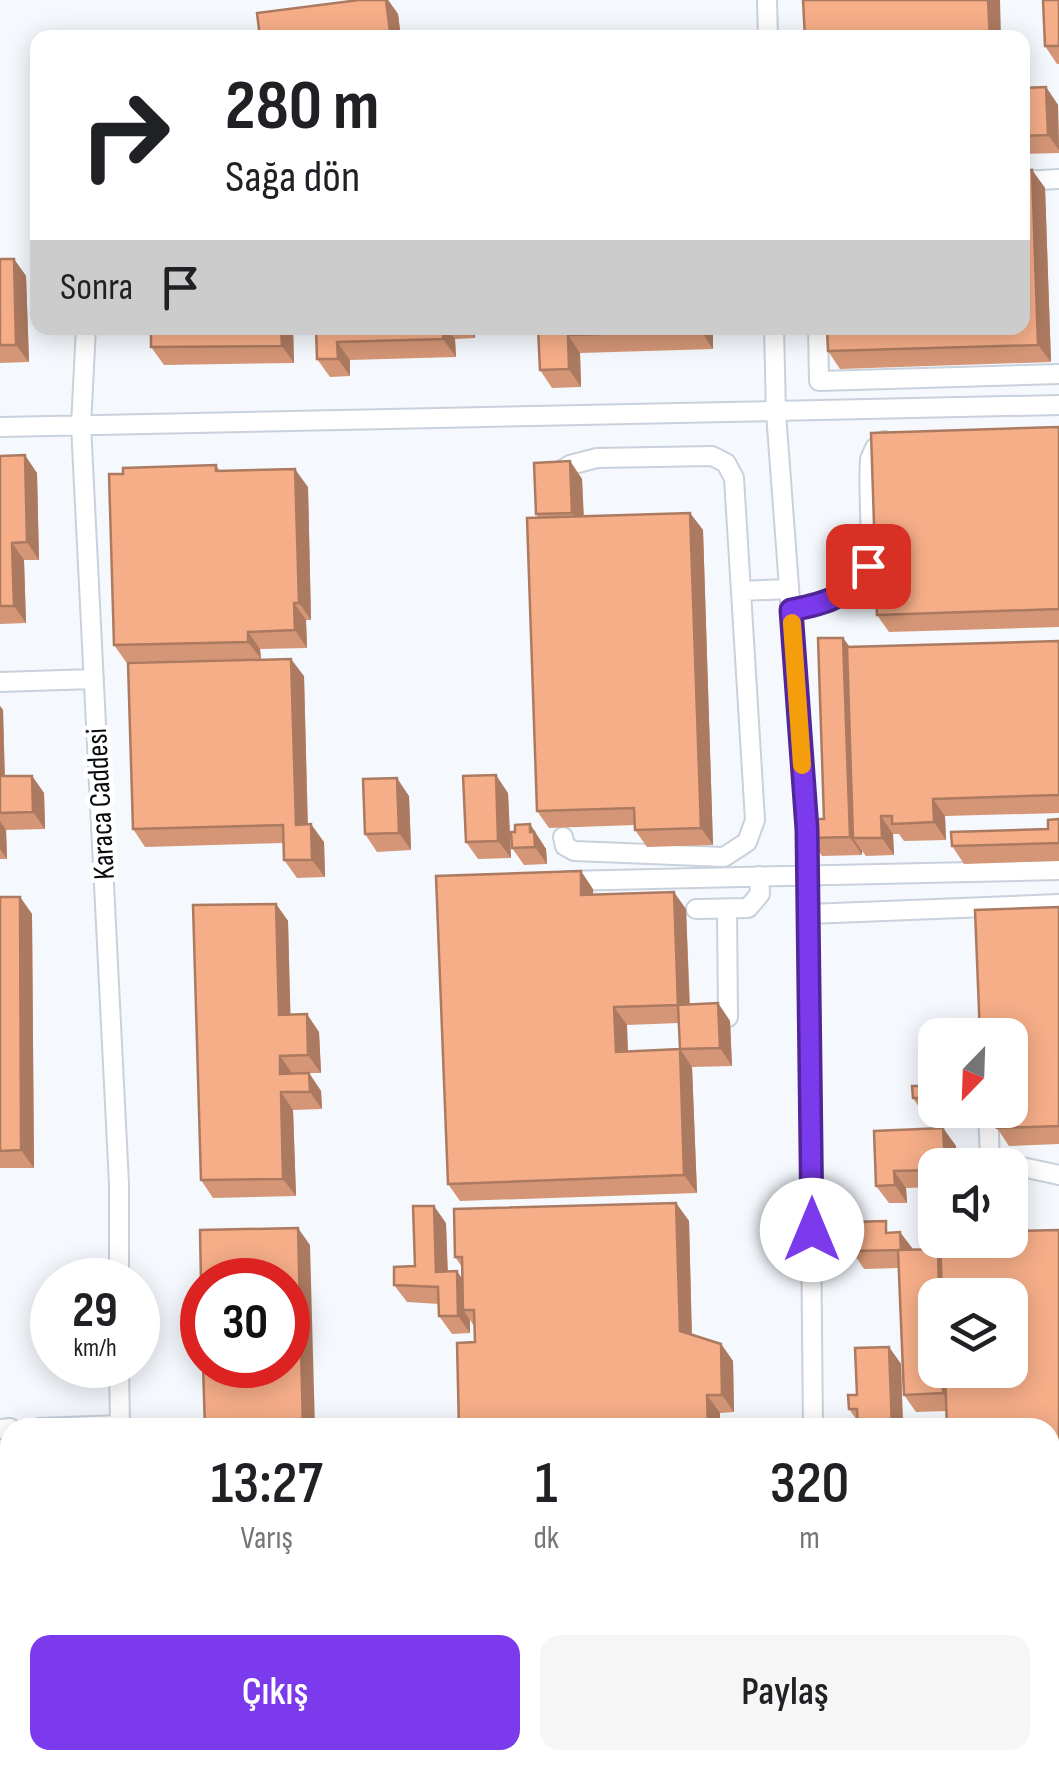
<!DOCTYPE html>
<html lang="tr">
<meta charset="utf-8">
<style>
:root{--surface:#fff;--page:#f6f6f6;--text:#202124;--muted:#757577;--accent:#7c3aed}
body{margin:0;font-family:"Sofia Sans Condensed",sans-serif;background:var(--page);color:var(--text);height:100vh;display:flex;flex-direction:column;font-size:38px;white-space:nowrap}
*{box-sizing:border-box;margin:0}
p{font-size:32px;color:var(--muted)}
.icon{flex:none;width:55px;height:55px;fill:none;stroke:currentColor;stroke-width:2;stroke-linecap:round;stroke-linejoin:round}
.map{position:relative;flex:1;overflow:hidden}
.sheet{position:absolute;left:0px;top:1418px;width:1060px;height:352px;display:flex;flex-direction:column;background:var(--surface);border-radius:30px 30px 0 0;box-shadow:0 5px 25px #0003}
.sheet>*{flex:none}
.banner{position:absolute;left:30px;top:30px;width:1000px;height:305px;border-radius:20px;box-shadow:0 5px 25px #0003;background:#fff;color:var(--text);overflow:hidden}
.needle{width:65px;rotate:203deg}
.controls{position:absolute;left:918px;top:1018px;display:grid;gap:20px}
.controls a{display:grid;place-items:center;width:110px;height:110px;border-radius:20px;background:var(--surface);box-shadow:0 5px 25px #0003;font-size:50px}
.speed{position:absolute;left:30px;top:1258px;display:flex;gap:20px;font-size:50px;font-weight:700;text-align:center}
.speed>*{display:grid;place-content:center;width:130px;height:130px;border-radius:50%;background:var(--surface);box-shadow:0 5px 25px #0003;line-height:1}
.speed small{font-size:25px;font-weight:400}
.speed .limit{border:15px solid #d22;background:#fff;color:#111}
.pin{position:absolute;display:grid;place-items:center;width:85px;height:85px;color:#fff;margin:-42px;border-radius:20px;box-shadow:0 5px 15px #0006}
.me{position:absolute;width:110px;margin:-55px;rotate:0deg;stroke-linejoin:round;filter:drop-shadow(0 0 8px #0008)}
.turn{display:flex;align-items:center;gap:35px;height:210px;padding:0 30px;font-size:45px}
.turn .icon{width:130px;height:130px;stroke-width:2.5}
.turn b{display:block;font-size:70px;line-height:85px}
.then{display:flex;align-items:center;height:95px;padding:0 30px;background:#0003;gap:20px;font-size:38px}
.eta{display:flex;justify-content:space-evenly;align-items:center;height:170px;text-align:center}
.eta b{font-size:60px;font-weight:600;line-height:70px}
.action{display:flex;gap:20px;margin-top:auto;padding:20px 30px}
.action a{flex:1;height:115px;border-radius:20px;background:var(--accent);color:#fff;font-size:40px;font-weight:600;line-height:115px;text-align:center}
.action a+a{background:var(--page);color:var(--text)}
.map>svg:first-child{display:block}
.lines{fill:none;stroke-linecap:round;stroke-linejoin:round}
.minor-casing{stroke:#c8d1dc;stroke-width:22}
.minor{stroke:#fff;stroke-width:18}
.rail-casing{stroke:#292c2f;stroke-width:8}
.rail{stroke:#fff;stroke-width:4;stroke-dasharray:11;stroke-linecap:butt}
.wall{fill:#d49676;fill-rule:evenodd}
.shaded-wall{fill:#ac7a60}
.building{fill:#f6ae89;stroke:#ac7a60;stroke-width:2.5;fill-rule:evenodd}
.route-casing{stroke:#51269a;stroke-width:25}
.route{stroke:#7c3aed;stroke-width:18}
.slow{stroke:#f59e0b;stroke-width:18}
.labels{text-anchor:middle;stroke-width:9;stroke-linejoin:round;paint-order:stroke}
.street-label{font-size:30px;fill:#090c0f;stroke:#fff}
</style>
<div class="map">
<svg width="1059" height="1769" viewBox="0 0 1059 1769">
<rect width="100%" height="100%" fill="#f5f9fe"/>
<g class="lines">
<g class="minor-casing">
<path id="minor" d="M767 0 768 38
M1022 181 1059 179
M86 328 81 425 119 1184V1280
M774 328 776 413 807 829 813 1428
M818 328 819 381 1059 374
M0 427 1059 405
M556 474 570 465 597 458 712 456 726 463 734 478 755 820 747 842 724 857 574 851 565 846 563 837
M741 591 789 589
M791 610C895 593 865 540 870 459L875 448 884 441
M0 682 94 679
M565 881 1059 870
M696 909 748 908 760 894 759 876
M727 910 728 1017
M809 914 1059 904
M988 1110 990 1160 1059 1175
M119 1365 120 1428
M39 1428 120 1425
M0 1429 10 1428
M1050 1506H1059
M1050 1547H1059
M645 1769 647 1760"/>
</g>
<use href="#minor" class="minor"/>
<g class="rail-casing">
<path id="rail" d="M0 1730 10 1745
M20 1760 26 1769"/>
</g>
<use href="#rail" class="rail"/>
</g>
<path class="wall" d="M359 0H388L398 14 401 38H260Z
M1059 0V64H1057L1045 46Z
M1046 87 1058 105 1059 153 1022 154V88Z
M1032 170 1045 188 1051 362 840 369 828 351Z
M0 259H14L26 276 29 362 0 363Z
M293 328 294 363 164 365 151 347Z
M316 328H475V338L455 339 456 357 350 360V376L330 377 317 359Z
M538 328H723V329H713V349L580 353 581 387 552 388 540 370Z
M1059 427V627L889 632 877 615Z
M0 456 37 473 39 560H24L26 623 0 624Z
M570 461 582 479 584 516 690 513 703 530 713 845 647 847 635 830V825L549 828 537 811 538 517 536 514Z
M216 465 220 471 308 487 311 620H306L307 648 260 649 261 659 126 662 114 645Z
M843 638 850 647 1059 641V813L945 816 946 840 904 841 899 834H893L894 855 866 856 862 851V855L822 856 809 838 824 819Z
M304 676 308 825 324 842 325 877 297 878 284 860V843L145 847 133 829Z
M0 706 3 710 5 776H32L44 793 45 829 6 830 7 859H0Z
M508 793 511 858 478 859 466 842Z
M409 796 411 850 377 852 365 834Z
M1059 819V861L964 864 952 846 1048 829Z
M530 824 546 849 547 864 524 865 512 848 515 832Z
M593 889V894L686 909 690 1004 718 1003 730 1021 732 1066 692 1067 697 1193 460 1201 448 1184ZM679 1023 680 1049 628 1051 627 1025Z
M0 897H20L32 914 34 1168H0Z
M276 904 288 921 290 1015 319 1032 321 1073H292H309L321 1091 322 1109 293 1110 296 1196 213 1198 201 1180Z
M1059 907V1144L1009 1146 997 1128 996 1111 994 1110H1010Z
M935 1086V1110H956V1115L925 1116 913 1098Z
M943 1128 956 1146 935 1165V1187L906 1188 907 1203H889L876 1186Z
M676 1203 689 1221 692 1334 721 1344 733 1361 734 1412 720 1413 475 1342 474 1326 470 1320V1333L452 1334 439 1316V1304L407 1302 394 1285 415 1266 446 1223 448 1272 457 1271 462 1279V1267L455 1257Z
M1059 1230V1465H1050V1428L947 1411 916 1412 904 1395 899 1268 864 1269 852 1251 894 1232 913 1250 938 1249 941 1253Z
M889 1347 901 1364 903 1428H858V1422L849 1409Z
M108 1760H134L131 1769H113Z"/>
<path class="shaded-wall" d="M386 0H388L398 14 401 38H394L390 32Z
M988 0H1000L1001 38H990Z
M1046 87 1058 105 1059 150 1048 135Z
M1032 170 1045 188 1051 362 1038 345Z
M14 259 26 276 29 362 16 345Z
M281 328H293L294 363 282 346Z
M443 328H447L455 339 456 357 443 339Z
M467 328H475V338Z
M701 328H711L713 329V349L701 331Z
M568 335 580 353 581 387 569 369Z
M337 342 350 360V376L338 359Z
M25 455 37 473 39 560 27 542Z
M570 461 582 479 584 530 572 513Z
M295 469 308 487 311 620 299 603Z
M690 513 703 530 713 845 701 828Z
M12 543 24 560 26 623 14 606Z
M294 603 306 620 307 648 295 630Z
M248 632 260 649 261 659 248 642Z
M843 638 855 655 853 838 862 851V855L850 837Z
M291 659 304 676 308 842 296 825Z
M0 706 3 710 5 794 0 787Z
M496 775 508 793 511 858 498 841Z
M32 776 44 793 45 829 33 812Z
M397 778 409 796 411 850 399 833Z
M933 799 945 816 946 840 934 822Z
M881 816 893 834 894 855 882 838Z
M0 821 6 830 7 859 0 849Z
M311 824 324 842 325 877 312 860Z
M530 824 546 849 547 864 535 847 530 832Z
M581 871 593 889 594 912 581 895Z
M674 892 686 909 690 1022 678 1005Z
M20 897 32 914 34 1168 21 1150Z
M276 904 288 921 291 1032 279 1015Z
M718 1003 730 1021 732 1066 720 1048Z
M614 1007 627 1025 628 1069 616 1052Z
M307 1014 319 1032 321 1073 308 1055Z
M680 1049 692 1067 697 1193 684 1175Z
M280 1056 292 1073 280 1074Z
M309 1073 321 1091 322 1109 310 1092Z
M281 1092 293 1110 296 1196 283 1179Z
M943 1128 956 1146V1165H945Z
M894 1171 906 1188 907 1203 895 1185Z
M676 1203 689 1221 692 1348 680 1331Z
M434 1206 446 1223 448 1289 436 1272Z
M298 1228 310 1245 315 1428H303Z
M900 1232 913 1249 901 1250Z
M938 1249 950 1266 951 1295H939Z
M457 1271 469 1289 463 1310 470 1320V1333L458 1316Z
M721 1344 733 1361 734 1412 722 1395Z
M889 1347 901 1364 903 1428H892Z
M942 1370H954L955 1411 943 1393Z
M707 1395 720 1413V1428H708Z
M116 1760H134L131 1769H122Z
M322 1760H335V1769H322Z
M382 1760H394V1769H382Z
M588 1760H599L600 1769H589Z
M789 1760H801V1769H789Z
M1018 1760H1029L1030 1769H1018Z"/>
<path class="building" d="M359 0H386L390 32 347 38H260L257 13Z
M803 0H988L990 38H805Z
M1043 0H1059V46H1045Z
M1046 87 1048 135 1022 136V88Z
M1032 170 1038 345 828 351 827 328H1022V171Z
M0 259H14L16 345H0Z
M151 328H281L282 346 151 347Z
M316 328H443V339L337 342 338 359H317Z
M538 328H701V331L568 335 569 369 540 370Z
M1059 427V609L877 615 871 433Z
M25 455 27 542 12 543 14 606H0V456Z
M570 461 572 513 536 514 534 463Z
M216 465V471L295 469 299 603H294L295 630 248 632V642L114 645 109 474H123V468Z
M690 513 701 828 635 830 634 808 537 811 527 518Z
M818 638H843L850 837 809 838V819H824Z
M1059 641V795L933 799 934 822 892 824V816H881L882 838H853L847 647Z
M291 659 296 825 311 824 312 860H284L283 825 133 829 128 663Z
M496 775 498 841 466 842 463 776Z
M0 776H32L33 812 0 813Z
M397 778 399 833 365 834 363 779Z
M1059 819V843L952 846 951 832 1048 829V820Z
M530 824V832H534L535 847 512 848 511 832H515V825Z
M581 871V895L674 892 678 1005 718 1003 720 1048 680 1049 684 1175 448 1184 436 876ZM678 1005 680 1049 616 1052 614 1007Z
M0 897H20L21 1150 0 1151Z
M276 904 279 1015 307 1014 308 1055 280 1056V1074L309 1073 310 1092H281L283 1179 201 1180 193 905Z
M1059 907V1126L997 1128 996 1110H1010V1035H980L975 910Z
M912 1086H935V1098H913Z
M943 1128 945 1165H935V1170L894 1171 895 1185 876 1186 874 1131Z
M676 1203 680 1331 721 1344 722 1395H707L708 1428H459L457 1343 475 1342 474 1310H463L462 1257H455L454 1209Z
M413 1206H434L436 1272 457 1271 458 1316H439L438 1287 394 1285V1267L415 1266Z
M886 1221V1233L900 1232 901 1250 852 1251 851 1222Z
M298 1228 303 1428H205L203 1365H288V1280H202V1331L200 1230Z
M1059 1230V1447H1050V1428H947L945 1370H1010V1295H942L940 1240H1010V1231Z
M938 1249 939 1295H935V1370H942L943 1393 904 1395 898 1250Z
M889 1347 892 1428H858L857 1409H849L848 1395H857L855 1348Z
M10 1491V1582L0 1567V1497Z
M1059 1503V1515L1056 1516V1504Z
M138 1760H322V1769H138Z
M347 1760H382V1769H347Z
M452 1760H588L589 1769H452Z
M651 1760H789V1769H651Z
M832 1760H1018V1769H832Z"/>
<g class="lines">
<g class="route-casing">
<path id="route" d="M812 1230 807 829 791 610C825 604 849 597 868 566"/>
</g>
<use href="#route" class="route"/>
<path class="slow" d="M792 623 802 765"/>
</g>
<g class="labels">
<g class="street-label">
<text transform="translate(100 804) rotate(-93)" y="10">Karaca Caddesi</text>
</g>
</g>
</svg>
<div class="controls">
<a><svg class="needle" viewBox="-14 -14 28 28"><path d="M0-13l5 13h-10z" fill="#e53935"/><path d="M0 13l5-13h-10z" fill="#757577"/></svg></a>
<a><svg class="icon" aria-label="sound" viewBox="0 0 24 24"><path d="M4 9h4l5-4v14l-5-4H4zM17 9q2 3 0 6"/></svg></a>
<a><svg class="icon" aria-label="layers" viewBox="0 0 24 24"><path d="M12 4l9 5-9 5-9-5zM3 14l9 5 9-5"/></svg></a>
</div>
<div class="speed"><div>29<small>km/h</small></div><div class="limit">30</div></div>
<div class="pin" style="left:868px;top:566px;background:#d93025"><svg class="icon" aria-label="arrive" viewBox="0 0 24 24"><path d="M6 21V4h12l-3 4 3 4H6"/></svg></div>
<svg class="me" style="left:812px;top:1230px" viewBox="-20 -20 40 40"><circle r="19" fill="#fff"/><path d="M0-13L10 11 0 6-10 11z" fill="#7c3aed"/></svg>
<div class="banner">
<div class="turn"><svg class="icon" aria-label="right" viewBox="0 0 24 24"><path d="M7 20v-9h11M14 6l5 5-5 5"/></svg><div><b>280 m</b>Sağa dön</div></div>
<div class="then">Sonra<svg class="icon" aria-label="arrive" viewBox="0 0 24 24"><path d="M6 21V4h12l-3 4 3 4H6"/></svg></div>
</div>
<section class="sheet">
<div class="eta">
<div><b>13:27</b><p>Varış</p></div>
<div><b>1</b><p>dk</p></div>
<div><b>320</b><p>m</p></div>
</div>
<div class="action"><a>Çıkış</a><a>Paylaş</a></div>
</section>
</div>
